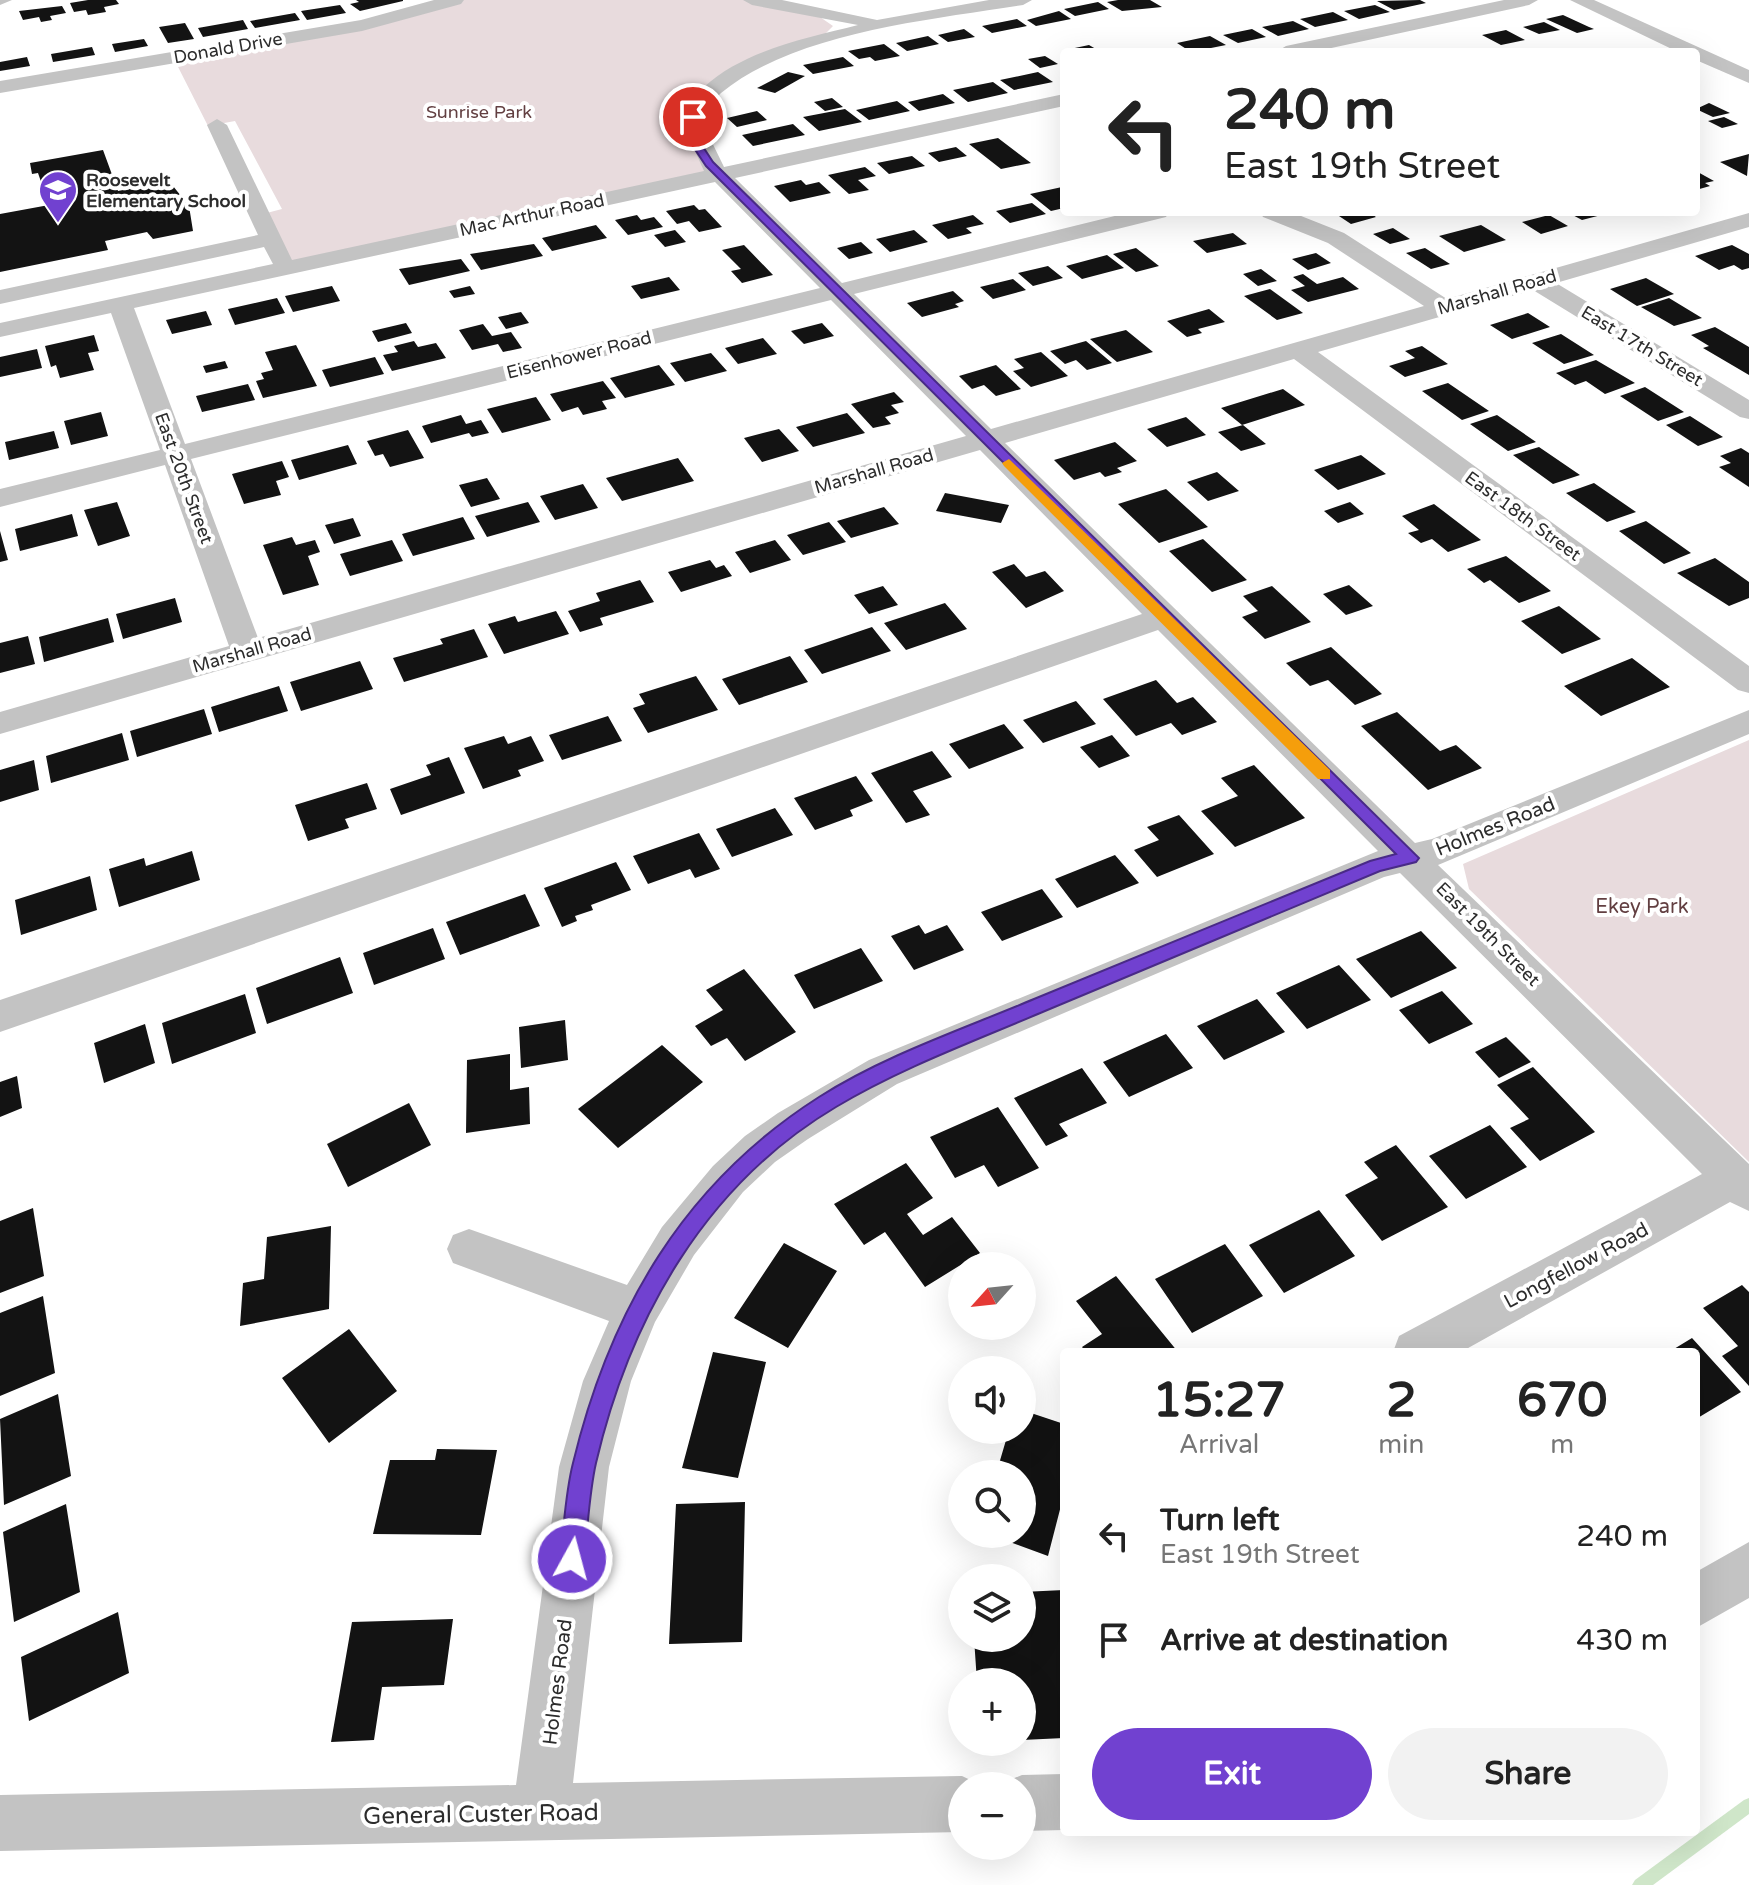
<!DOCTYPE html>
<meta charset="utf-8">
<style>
:root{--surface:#fff;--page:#f2f2f2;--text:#222;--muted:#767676;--accent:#7141d0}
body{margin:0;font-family:"Varela Round",sans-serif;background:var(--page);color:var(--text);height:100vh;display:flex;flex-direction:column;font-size:30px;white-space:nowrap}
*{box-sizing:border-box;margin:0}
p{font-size:26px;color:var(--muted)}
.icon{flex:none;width:44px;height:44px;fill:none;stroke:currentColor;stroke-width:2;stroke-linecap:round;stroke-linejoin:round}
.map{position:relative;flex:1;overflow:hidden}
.side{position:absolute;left:1060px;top:1348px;width:640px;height:488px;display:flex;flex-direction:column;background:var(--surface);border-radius:8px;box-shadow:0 8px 32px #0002}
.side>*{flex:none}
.banner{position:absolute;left:1060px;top:48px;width:640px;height:168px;border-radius:8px;box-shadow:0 8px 32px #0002;background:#fff;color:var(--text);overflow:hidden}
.needle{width:52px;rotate:243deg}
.tools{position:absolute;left:948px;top:1252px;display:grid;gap:16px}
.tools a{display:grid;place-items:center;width:88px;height:88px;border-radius:50%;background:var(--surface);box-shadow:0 8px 32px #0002;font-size:40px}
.pin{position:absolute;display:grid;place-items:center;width:68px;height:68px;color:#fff;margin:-34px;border:4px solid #fff;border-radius:50%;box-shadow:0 2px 8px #0007}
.me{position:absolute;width:88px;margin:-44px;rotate:7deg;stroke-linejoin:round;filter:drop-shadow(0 0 6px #0008)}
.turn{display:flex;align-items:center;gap:28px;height:168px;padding:0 32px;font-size:36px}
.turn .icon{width:104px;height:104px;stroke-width:2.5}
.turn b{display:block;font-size:56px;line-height:68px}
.eta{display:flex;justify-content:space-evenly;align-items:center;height:136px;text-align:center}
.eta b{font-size:48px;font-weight:700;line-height:56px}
.cta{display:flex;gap:16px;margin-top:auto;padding:16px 32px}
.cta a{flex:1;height:92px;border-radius:48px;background:var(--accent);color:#fff;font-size:32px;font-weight:700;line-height:92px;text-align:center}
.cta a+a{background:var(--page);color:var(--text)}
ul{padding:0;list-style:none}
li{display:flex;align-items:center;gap:24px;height:104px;padding:0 32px}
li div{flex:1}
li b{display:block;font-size:30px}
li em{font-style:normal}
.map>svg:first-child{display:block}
.green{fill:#e8dbdd}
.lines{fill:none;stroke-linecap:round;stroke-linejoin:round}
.stream{fill:#cfe6c9;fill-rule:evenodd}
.building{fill:#131313}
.minor{fill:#c3c3c3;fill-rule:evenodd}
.route{fill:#7141d0;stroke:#492a87;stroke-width:2}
.slow{fill:#f59e0b}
.labels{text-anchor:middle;stroke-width:8;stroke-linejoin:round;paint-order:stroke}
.far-street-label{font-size:18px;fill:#2c2c2c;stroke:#fff}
.far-park-label{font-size:18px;fill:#623f41;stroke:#fff}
.far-poi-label{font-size:18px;font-weight:bold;fill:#2c2c2c;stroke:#fff;text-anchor:start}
.street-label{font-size:20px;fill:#2c2c2c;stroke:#fff}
.park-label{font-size:20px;fill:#623f41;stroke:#fff}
.near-street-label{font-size:24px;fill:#2c2c2c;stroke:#fff}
</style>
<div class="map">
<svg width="1749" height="1885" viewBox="0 0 1749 1885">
<rect width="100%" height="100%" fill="#fff"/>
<path class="green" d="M455 0H752L820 17 833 26 824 35 743 67 693 117 720 175 285 267 259 215 282 209 235 121 208 126 173 57 362 25Z
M1749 740V1162L1469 889 1463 864Z"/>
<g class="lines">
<path class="stream" d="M1749 1798V1814L1653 1885H1632L1635 1880 1744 1800Z"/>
</g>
<path class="building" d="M88 0H116L119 4 104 7 106 12 88 15 86 10 74 12 70 3Z
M356 0H403V1L360 11 350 4 359 2Z
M1118 0H1150L1162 7 1122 11 1107 2Z
M1420 0 1426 3 1394 10 1377 1Z
M1098 2 1109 9 1075 16 1064 9Z
M340 5 346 13 307 20 301 11Z
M1375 5 1390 12 1359 19 1344 11Z
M62 6 66 13 50 16 52 20 41 22 39 17 23 20 19 11Z
M1059 11 1071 19 1036 26 1027 20Z
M1333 12 1348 20 1315 27 1300 19Z
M295 13 300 20 255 28 250 21Z
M1563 15 1589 27 1594 29 1577 33 1546 19Z
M1017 19 1027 26 992 33 982 26Z
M243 20 248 29 203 37 198 28Z
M1293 21 1309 29 1278 36 1262 27Z
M1544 22 1560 30 1539 34 1523 27Z
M185 23 194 39 168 43 159 27Z
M964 29 975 37 948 42 938 35Z
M1252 29 1266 37 1238 43 1223 35Z
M1506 30 1525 40 1501 45 1482 35Z
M928 36 939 44 907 51 896 43Z
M1210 36 1226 45 1191 52 1177 43Z
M144 39 148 46 115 52 112 44Z
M884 44 900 56 875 61 870 57 859 59 848 51Z
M1089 45 1101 52H1075L1070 49Z
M92 47 95 55 53 62 51 54Z
M1045 56 1058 64 1040 68 1028 59Z
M27 57 30 66 0 71V62Z
M843 57 854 66 813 74 803 65Z
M788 72 805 76 775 93 757 88Z
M1038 72 1053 82 1014 90 1000 80Z
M993 82 1008 93 968 102 953 90Z
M943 94 955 103 919 111 908 102Z
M832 98 843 107 825 111 814 102Z
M897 101 910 111 869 120 856 110Z
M1709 103 1730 113 1713 117 1696 109Z
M845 109 862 122 819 131 803 117Z
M757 111 767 120 737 127 727 118Z
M1724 117 1738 124 1722 128 1708 121Z
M793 124 805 135 753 146 742 135Z
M998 138 1031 163 1001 169 969 144Z
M956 147 967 156 939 162 928 153Z
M103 150 118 191 153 184 155 189 173 186 189 206 193 231 153 239 147 232 105 241 108 250 0 272V214L49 205 38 173 32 174 30 163Z
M1749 154 1747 176 1720 162Z
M912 156 925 166 889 174 877 163Z
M865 167 876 176 858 180 869 190 849 194 828 175Z
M1696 171 1714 181 1705 183 1710 186 1696 190Z
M801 180 806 185 819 182 831 193 790 202 774 186Z
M1062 187 1064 208 1051 211 1030 194Z
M1032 203 1046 214 1010 223 996 211Z
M694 205 699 210 705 209 722 227 699 232 689 221 677 224 666 211Z
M1333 212H1369L1376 217 1351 224Z
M1567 212H1609V213L1582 220Z
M637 215 641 220 654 217 663 227 628 235 615 220Z
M973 215 984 224 966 228 972 233 948 239 932 225Z
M1549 215 1568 226 1541 234 1522 222Z
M596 225 607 238 552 251 542 238Z
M1481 225 1506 240 1464 252 1439 236Z
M1393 228 1410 239 1390 244 1373 234Z
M675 230 686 242 665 247 654 235Z
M914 230 928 242 890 252 876 239Z
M1233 233 1247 244 1207 253 1193 241Z
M861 242 873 253 849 259 837 248Z
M534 244 543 256 481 270 470 254Z
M744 245 773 275 742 283 731 271 741 269 722 250Z
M1732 245 1749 254V268L1742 270 1734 265 1719 270 1695 256Z
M1136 248 1159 266 1136 272 1113 254Z
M1425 248 1450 264 1431 269 1406 253Z
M1316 253 1331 263 1308 270 1292 259Z
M1107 255 1124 268 1082 279 1066 266Z
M461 259 470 271 409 285 399 269Z
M1048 266 1063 278 1033 286 1018 273Z
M1261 269 1277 281 1258 286 1243 274Z
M1303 274 1317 284 1343 277 1359 289 1308 302 1291 290 1305 286 1293 277Z
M669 277 680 290 641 299 631 286Z
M1646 278 1674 294 1637 306 1610 289Z
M1013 279 1026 290 993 299 980 287Z
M332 286 340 301 293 312 285 296Z
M470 286 475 294 454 298 449 291Z
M1270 289 1303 313 1277 320 1244 296Z
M953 291 964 301 955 304 959 307 922 317 907 303Z
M277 298 285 313 235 325 228 309Z
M1669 298 1702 318 1674 326 1641 307Z
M1209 309 1225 322 1198 329 1202 333 1187 337 1167 321Z
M206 311 212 325 172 334 166 320Z
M521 312 529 323 506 329 498 317Z
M1528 313 1550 327 1512 339 1490 325Z
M406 323 412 333 378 342 372 331Z
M822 323 834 336 804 344 791 331Z
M483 324 492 336 511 332 522 348 503 352 498 344 472 350 459 330Z
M1715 327 1749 347V375L1703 348 1709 346 1691 335Z
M1126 330 1153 352 1117 362 1090 339Z
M1561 334 1594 355 1564 364 1532 343Z
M94 335 99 351 88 353 94 370 60 378 56 365 51 367 45 346Z
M763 338 777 354 738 364 725 348Z
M414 341 418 347 436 343 446 358 392 371 383 355 398 352 394 346Z
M1086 341 1112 363 1087 370 1076 360 1065 364 1050 351Z
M296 345 317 386 263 398 256 381 264 379 261 373 273 370 265 352Z
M1422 346 1448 364 1405 377 1389 366 1415 358 1405 351Z
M37 349 42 368 0 377V357Z
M1041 352 1068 376 1031 387 1013 371 1024 368 1014 359Z
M711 353 727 371 685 382 670 363Z
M375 357 384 374 330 387 322 370Z
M1596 360 1635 383 1605 394 1586 381 1575 385 1556 373Z
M225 361 228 368 206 373 203 366Z
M659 365 675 385 625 398 610 378Z
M996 365 1021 389 996 396 984 385 972 389 959 376Z
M603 381 616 398 602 401 607 409 583 415 578 407 562 412 550 394Z
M1448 383 1489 411 1462 420 1422 391Z
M248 384 255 400 202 412 196 396Z
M1645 387 1684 412 1658 421 1620 396Z
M1283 389 1305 405 1242 425 1221 408Z
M894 392 904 402 891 405 899 413 885 417 891 424 873 428 851 404Z
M536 397 551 420 502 433 487 409Z
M101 412 108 436 71 445 64 421Z
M847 413 865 433 813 447 796 427Z
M461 415 466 424 481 420 489 433 472 437 469 433 431 443 422 426Z
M1497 415 1536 442 1508 451 1470 424Z
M1690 416 1723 437 1698 446 1666 425Z
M1186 417 1206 435 1167 447 1147 429Z
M1243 425 1266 444 1241 451 1218 432Z
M779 429 799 451 762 462 744 438Z
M408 430 424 458 390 467 383 454 375 456 367 441Z
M54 431 59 448 9 460 5 442Z
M1115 442 1137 461 1117 468 1122 472 1105 477 1100 472 1074 480 1054 460Z
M348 445 357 464 299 480 291 460Z
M1539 447 1580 475 1553 484 1513 455Z
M1741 448 1749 453V487L1719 467 1731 463 1720 456Z
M1361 455 1386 474 1338 490 1314 470Z
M678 458 694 481 622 501 606 478Z
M282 461 289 477 276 481 281 495 244 504 232 474Z
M1217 472 1239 491 1208 501 1187 482Z
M487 478 500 499 471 507 459 485Z
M1594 483 1636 512 1607 522 1566 493Z
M583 484 598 508 555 520 540 496Z
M1166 489 1208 527 1159 543 1118 504Z
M945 493 1009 505 1001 523 936 511Z
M117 502 130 536 98 546 84 510Z
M528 502 540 522 487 537 475 516Z
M1350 502 1364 514 1338 523 1324 511Z
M1434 504 1481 540 1448 552 1432 539 1421 543 1408 533 1419 530 1402 516Z
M884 507 899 524 851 538 837 521Z
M72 514 78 536 20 551 15 529Z
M463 517 475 539 413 556 402 534Z
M353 518 361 536 334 544 325 525Z
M1646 521 1691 553 1664 564 1619 531Z
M829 522 846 542 803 555 787 535Z
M0 531 8 560 0 562Z
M292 537 296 545 315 540 320 552 308 556 319 585 283 595 263 545Z
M1203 539 1247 580 1212 592 1169 551Z
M392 540 403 561 350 576 340 554Z
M775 540 791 560 750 573 735 552Z
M1506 556 1551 591 1519 603 1490 580 1484 583 1467 569Z
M1715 558 1749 582V598L1729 606 1677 573Z
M710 560 716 568 724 565 732 576 681 592 668 572Z
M1014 564 1026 577 1045 571 1064 591 1026 608 992 572Z
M640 580 654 602 600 618 603 625 580 632 568 611 600 601 596 593Z
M1349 585 1373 606 1346 615 1323 594Z
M883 586 898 605 869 614 854 595Z
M1272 586 1311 622 1265 639 1242 617 1258 611 1243 596Z
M175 598 182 622 123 639 116 614Z
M945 603 967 629 906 650 884 623Z
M1559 606 1601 639 1562 654 1521 621Z
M556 611 569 634 504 654 488 624 515 616 518 622Z
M108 618 114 642 44 662 39 637Z
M872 627 891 651 822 674 804 650Z
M474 629 488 657 404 682 393 658 443 644 440 639Z
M28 636 35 664 0 673V643Z
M1331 647 1382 694 1355 705 1328 680 1310 686 1286 663Z
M790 656 808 682 739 705 722 679Z
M1632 658 1670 687 1601 716 1564 686Z
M360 661 373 689 301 711 290 682Z
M696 676 718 710 648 733 633 708 645 704 639 694Z
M1156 680 1177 703 1193 697 1217 722 1182 735 1171 723 1136 736 1103 699Z
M279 686 288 711 219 732 211 707Z
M1076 701 1096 724 1043 743 1023 720Z
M204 709 212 734 137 757 130 731Z
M1397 712 1440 751 1456 745 1482 768 1428 790 1361 726Z
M608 716 622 741 562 760 549 735Z
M1004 724 1024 748 969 769 949 744Z
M122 733 129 760 51 783 46 756Z
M1112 735 1130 756 1099 768 1080 747Z
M504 736 508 744 531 736 544 761 518 770 521 776 483 789 464 748Z
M932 751 952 777 913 791 930 815 906 823 871 773Z
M449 757 465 793 401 815 390 789 431 775 426 765Z
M34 760 39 790 0 802V770Z
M1254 765 1305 818 1235 847 1201 811 1238 796 1221 778Z
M856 776 873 801 850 810 853 816 815 830 794 798Z
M367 783 377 809 345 819 349 828 308 841 295 805Z
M775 808 793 835 732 857 716 829Z
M1179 815 1214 854 1157 877 1134 850 1159 840 1147 827Z
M699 833 720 869 695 878 690 869 648 884 633 856Z
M192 851 200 880 119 907 109 869 144 858 146 866Z
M1115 855 1139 883 1077 908 1055 879Z
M616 862 631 890 591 905 593 910 575 916 577 921 562 927 544 888Z
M90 876 97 910 21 935 15 900Z
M1042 889 1063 917 1002 941 981 912Z
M525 894 540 926 460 955 446 922Z
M919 925 925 934 947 925 964 950 914 970 891 936Z
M433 928 445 959 374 985 363 953Z
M1421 931 1457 968 1391 998 1356 959Z
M861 948 883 981 814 1009 794 975Z
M340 957 353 993 267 1024 256 988Z
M1339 965 1371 1000 1307 1029 1276 993Z
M744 969 796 1032 745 1061 727 1038 711 1046 695 1026 723 1010 706 990Z
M1442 991 1473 1024 1429 1044 1399 1010Z
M245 994 256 1033 172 1064 162 1023Z
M1257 999 1285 1032 1224 1060 1197 1026Z
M565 1020 568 1060 521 1068 519 1027Z
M145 1024 155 1063 104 1083 94 1043Z
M1166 1034 1193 1068 1129 1097 1103 1062Z
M1506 1037 1531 1062 1499 1078 1475 1052Z
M662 1045 703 1082 618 1148 578 1109Z
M510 1054V1090L529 1087 530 1124 466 1133 467 1060Z
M1533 1067 1595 1132 1540 1161 1510 1128 1529 1119 1497 1085Z
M1082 1068 1107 1103 1059 1124 1068 1136 1046 1146 1014 1098Z
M17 1076 22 1108 0 1117V1082Z
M409 1103 431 1145 348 1187 327 1144Z
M998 1107 1039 1168 998 1187 984 1165 955 1178 930 1137Z
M1490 1125 1527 1167 1466 1199 1429 1156Z
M1396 1145 1448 1207 1382 1241 1345 1195 1378 1178 1364 1162Z
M906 1163 933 1198 907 1214 923 1235 952 1217 980 1253 925 1287 885 1232 864 1245 834 1204Z
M33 1208 44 1276 0 1293V1221Z
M1319 1210 1355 1256 1284 1293 1249 1245Z
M331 1226 329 1309 240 1326 243 1283 264 1279 267 1237Z
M784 1243 837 1271 788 1348 734 1318Z
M1225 1244 1263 1296 1192 1333 1155 1279Z
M1116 1276 1178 1352H1086L1082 1347 1102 1334 1076 1301Z
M1742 1285 1749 1292V1386L1722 1356 1738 1346 1703 1308Z
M43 1296 55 1373 0 1396V1313Z
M349 1329 397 1391 329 1443 282 1378Z
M1692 1338 1741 1392 1696 1419V1352H1669Z
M713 1352 766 1362 738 1478 682 1468Z
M58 1394 71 1476 4 1505 0 1419Z
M1022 1410 1064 1424V1494L1048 1556 988 1534H1022V1474H996L1009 1430H1022Z
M437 1449 497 1450 481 1535 373 1534 390 1460H435Z
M745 1502 742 1642 669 1644 676 1504Z
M66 1504 80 1592 14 1622 3 1532Z
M1064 1590V1738L1022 1740V1682H977L974 1638H1022V1592Z
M118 1612 129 1673 29 1721 21 1657Z
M453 1619 444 1685 382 1687 374 1740 331 1742 352 1622Z"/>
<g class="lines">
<path class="minor" d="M0 0H12L0 5Z
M434 0H464L461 4 362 31 0 93V81L361 20Z
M743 0H782L877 20 989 0H1032L1023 5C930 20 796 32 721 93 713 100 708 115 703 124L724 167 1064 94V106L735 178 842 283 1131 212H1169L1166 217 854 294 991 429 1424 306 1328 243 1263 217 1260 212H1291L1344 233 1447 299 1749 213V227L1556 283 1749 400V419L1740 417 1533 290 1318 352 1749 666V693L1738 690 1294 359 1005 443 1415 843 1432 839 1749 710V734L1438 865 1749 1164V1211L1730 1202 1461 1352H1393L1399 1336 1702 1174 1400 873 1384 877 897 1084 808 1139 775 1162 743 1192 694 1255 655 1322 631 1381 609 1467 573 1783 962 1776 983 1786H962V1832L0 1851V1795L516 1785 559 1467 583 1381 609 1321 453 1263 447 1249 453 1235 469 1229 627 1285 662 1227 713 1166 745 1136 778 1113 869 1060 1378 851 1158 630 0 1032V1000L1142 614 980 450 0 734V712L229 646 165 465 0 507V489L160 450 111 313 0 337V323L273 264 264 247 0 304V290L258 235 207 125 217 119 227 125 292 260 704 171 683 124C688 113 694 95 704 87 744 50 807 38 858 25L752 5ZM715 182 820 288 185 444 134 308ZM831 300 966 436 258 638 191 459Z
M1504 0H1538L1529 5 1313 52H1276L1286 46Z
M1570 0H1594L1749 70V83L1696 60V52H1678Z
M1749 1542V1598L1696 1628V1572Z
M1064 1774V1830L1022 1831V1786H1001L1002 1783 1022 1775Z"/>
</g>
<path class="route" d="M693 114 697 117 698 139 713 162 1419 858 1416 862 1380 871C1268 918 1157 964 1045 1011 975 1041 901 1068 836 1107 705 1185 630 1318 596 1463 589 1494 588 1528 584 1559L581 1568 572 1572 564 1568 560 1559C564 1528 565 1494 573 1463 610 1310 684 1183 819 1097 885 1055 963 1029 1034 999 1146 953 1258 907 1370 861L1396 854 706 166 688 139V117Z"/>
<path class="slow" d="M1009 459 1330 770V779H1318L1004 466 1002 463Z"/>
<defs>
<g id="school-pin" transform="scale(2)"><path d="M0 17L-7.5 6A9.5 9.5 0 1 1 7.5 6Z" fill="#7141d0" stroke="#fff"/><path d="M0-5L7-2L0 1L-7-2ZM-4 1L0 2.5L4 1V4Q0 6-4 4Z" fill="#fff"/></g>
</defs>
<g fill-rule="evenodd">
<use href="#school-pin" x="58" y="190"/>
</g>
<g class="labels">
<g class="far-street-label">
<text transform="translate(228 48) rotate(-10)" y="6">Donald Drive</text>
<text transform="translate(532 215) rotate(-12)" y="6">Mac Arthur Road</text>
<text transform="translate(1497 292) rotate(-16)" y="6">Marshall Road</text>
<text transform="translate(1642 346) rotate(31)" y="6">East 17th Street</text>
<text transform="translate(579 355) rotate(-14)" y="6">Eisenhower Road</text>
<text transform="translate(874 471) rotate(-16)" y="6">Marshall Road</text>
<text transform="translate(184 478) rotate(70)" y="6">East 20th Street</text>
<text transform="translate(1523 516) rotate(36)" y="6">East 18th Street</text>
<text transform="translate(252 650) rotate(-16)" y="6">Marshall Road</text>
<text transform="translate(1488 934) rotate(45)" y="6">East 19th Street</text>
</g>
<g class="far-park-label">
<text x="479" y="118">Sunrise Park</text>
</g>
<g class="far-poi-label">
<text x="86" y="186">Roosevelt<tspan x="86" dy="21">Elementary School</tspan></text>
</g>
<g class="street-label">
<text transform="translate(1495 826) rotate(-22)" y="7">Holmes Road</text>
<text transform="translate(1576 1265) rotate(-28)" y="7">Longfellow Road</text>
<text transform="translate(557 1682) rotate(-83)" y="7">Holmes Road</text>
</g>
<g class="park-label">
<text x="1642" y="913">Ekey Park</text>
</g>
<g class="near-street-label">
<text transform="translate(481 1814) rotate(-1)" y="8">General Custer Road</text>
</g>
</g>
</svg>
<div class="tools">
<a><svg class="needle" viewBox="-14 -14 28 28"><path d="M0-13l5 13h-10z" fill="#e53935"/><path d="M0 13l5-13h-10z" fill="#767676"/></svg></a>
<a><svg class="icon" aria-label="sound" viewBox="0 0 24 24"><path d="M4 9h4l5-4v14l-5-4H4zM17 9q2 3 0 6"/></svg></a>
<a><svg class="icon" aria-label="search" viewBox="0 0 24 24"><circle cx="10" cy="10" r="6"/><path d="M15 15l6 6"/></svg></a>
<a><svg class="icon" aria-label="layers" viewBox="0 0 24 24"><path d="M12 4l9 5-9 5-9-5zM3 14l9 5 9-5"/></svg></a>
<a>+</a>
<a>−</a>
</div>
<div class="pin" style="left:693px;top:117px;background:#d93025"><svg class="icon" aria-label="arrive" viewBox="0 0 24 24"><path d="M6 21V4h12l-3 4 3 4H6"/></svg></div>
<svg class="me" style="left:572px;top:1559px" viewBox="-20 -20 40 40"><circle r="17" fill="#7141d0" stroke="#fff" stroke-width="3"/><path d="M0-11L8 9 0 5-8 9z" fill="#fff"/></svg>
<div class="banner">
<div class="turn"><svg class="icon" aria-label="left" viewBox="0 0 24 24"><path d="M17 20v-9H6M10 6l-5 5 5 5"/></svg><div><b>240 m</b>East 19th Street</div></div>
</div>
<section class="side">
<div class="eta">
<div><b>15:27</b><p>Arrival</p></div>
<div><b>2</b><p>min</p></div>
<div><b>670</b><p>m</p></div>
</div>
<ul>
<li><svg class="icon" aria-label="left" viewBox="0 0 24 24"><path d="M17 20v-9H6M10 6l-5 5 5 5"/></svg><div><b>Turn left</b><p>East 19th Street</p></div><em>240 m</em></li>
<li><svg class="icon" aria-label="arrive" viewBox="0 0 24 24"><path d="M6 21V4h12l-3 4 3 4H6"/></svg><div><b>Arrive at destination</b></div><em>430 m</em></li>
</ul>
<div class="cta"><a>Exit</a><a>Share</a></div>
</section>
</div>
